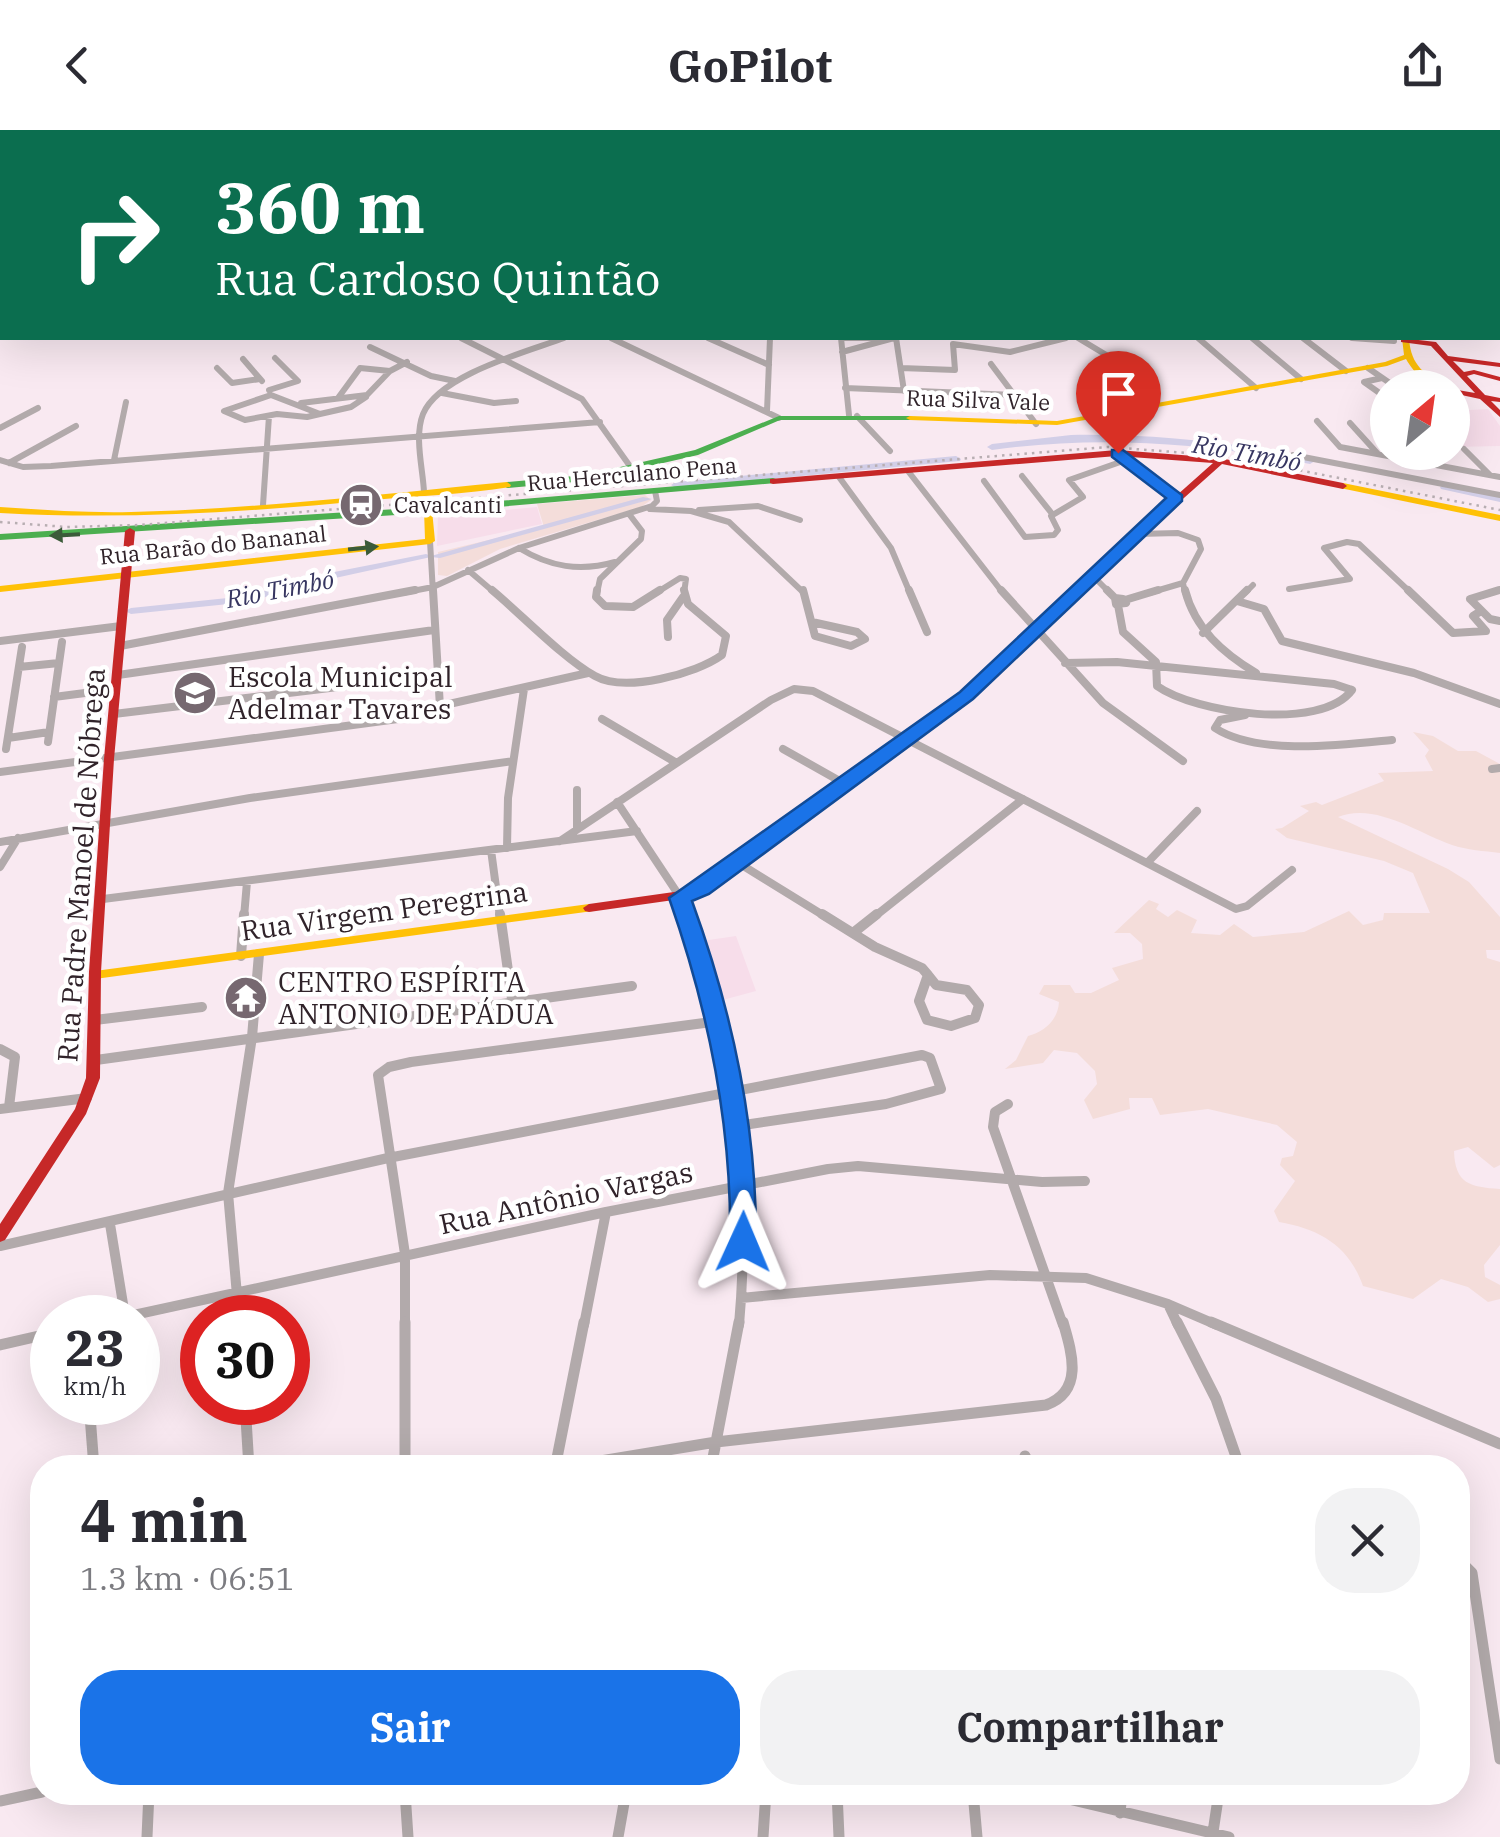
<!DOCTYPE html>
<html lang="pt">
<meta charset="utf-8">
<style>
:root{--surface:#fff;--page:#f2f2f3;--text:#2b2b33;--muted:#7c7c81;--accent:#1a73e8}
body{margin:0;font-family:"IBM Plex Serif",serif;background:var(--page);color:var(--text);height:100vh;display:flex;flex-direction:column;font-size:38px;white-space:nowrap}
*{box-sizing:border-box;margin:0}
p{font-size:32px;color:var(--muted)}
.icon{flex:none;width:55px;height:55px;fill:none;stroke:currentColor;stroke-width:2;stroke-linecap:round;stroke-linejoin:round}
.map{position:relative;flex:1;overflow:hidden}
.sheet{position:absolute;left:30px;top:1325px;width:1440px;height:350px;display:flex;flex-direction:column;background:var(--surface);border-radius:40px;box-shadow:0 10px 40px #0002}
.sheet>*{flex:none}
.hud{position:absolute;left:0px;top:0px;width:1500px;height:210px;box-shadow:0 10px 40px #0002;background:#0b6e4f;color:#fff;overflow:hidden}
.needle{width:65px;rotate:29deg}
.buttons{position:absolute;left:1370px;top:240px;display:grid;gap:20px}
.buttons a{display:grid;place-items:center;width:100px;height:100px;border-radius:50%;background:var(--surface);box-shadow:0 10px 40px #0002;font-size:50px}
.speed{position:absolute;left:30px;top:1165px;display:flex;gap:20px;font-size:50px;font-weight:700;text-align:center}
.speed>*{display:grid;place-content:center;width:130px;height:130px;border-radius:50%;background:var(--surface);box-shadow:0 10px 40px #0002;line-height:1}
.speed small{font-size:25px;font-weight:400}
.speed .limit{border:15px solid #d22;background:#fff;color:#111}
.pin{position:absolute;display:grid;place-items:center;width:85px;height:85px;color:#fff;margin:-102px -42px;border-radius:50% 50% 50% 0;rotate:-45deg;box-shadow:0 0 10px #0007}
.pin .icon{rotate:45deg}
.me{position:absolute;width:110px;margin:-55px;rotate:1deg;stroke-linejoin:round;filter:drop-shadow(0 0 8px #0008)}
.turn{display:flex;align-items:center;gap:35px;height:210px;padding:0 50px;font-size:45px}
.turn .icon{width:130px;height:130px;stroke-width:2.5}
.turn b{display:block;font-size:70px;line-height:85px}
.round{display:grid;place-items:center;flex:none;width:105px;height:105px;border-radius:40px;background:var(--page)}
.head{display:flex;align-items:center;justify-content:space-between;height:170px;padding:0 50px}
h1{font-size:60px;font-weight:800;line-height:75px}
.primary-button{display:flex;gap:20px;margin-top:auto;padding:20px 50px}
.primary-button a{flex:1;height:115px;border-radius:40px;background:var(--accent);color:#fff;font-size:40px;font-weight:800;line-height:115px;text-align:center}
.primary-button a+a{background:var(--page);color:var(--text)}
header{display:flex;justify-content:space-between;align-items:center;height:130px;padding:0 50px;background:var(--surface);font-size:45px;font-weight:800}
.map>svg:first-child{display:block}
.built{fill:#f7ddea}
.green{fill:#f4ddda}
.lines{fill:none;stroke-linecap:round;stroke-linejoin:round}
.river{fill:#d2cee7;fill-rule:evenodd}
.street-far3{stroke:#b2aaab;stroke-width:6}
.street-far2{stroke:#b2aaab;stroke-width:8}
.street-far1{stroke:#b2aaab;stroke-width:10}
.street{stroke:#b2aaab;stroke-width:11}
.fast{fill:#4caf50;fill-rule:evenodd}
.slow{fill:#ffc107;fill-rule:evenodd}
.jam{fill:#c62828;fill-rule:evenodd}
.rail{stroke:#b8aeb2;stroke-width:2.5;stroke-dasharray:2.5 5;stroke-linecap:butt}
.oneway{fill:#3b5b39}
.route{fill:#1a73e8;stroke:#114b97;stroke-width:2.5}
.labels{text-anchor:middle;stroke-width:9;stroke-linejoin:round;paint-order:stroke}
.far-street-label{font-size:22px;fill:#30232a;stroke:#fff}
.far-poi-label{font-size:22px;fill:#30232a;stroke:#fff;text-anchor:start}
.far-water-label{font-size:25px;font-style:italic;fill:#373661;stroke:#fff}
.poi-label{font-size:28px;fill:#30232a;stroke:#fff;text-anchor:start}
.street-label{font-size:28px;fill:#30232a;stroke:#fff}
</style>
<header><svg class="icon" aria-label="back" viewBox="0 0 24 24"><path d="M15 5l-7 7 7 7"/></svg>GoPilot<svg class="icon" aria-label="share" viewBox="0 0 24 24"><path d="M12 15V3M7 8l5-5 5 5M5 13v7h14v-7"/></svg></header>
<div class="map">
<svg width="1500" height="1707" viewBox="0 0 1500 1707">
<rect width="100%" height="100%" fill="#f9e9f1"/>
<path class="built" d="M1488 279 1500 296V316L1453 317V281Z
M537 377 542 394 437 416 438 386Z
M736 806 756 861 719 871 702 811Z"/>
<path class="green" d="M645 365 651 370 641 377 500 419 447 446 438 445V422L544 397 537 374Z
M1413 602 1433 606 1458 621H1476L1500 634V723C1484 721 1467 720 1452 715 1418 703 1375 672 1338 687L1448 739 1469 752 1500 787V820H1486L1487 828 1500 832V1035L1494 1038 1468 1017 1454 1021C1455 1054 1470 1057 1500 1059V1115L1484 1135 1485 1147 1500 1155V1169L1488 1172 1468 1157 1441 1149 1413 1169 1363 1156C1349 1116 1320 1099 1279 1092L1274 1081 1295 1051 1280 1035 1282 1028 1293 1026 1297 1012 1277 995 1208 979 1160 985 1152 968H1129L1130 979 1093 989 1084 970 1097 954 1095 941 1077 923 1054 920 1043 933 1005 939 1016 930 1028 906C1043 902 1058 891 1059 872L1039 864 1044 855H1070L1075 863H1091L1119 850 1112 838 1143 829 1142 814 1130 803H1114L1149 770 1159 774 1156 779 1168 787 1177 780 1197 790 1191 803 1220 805 1234 794 1253 807 1304 802 1349 781 1363 795 1383 790 1384 783H1430L1413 743 1384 731 1287 708 1275 699 1282 698 1309 681 1300 676 1316 672 1322 675 1384 651 1378 643 1433 641 1425 626 1429 620Z"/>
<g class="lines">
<path class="river" d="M1071 305C1136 304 1198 309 1262 319 1279 322 1300 323 1315 331L1310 334C1204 313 1100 305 992 320L987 317 992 314Z
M956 326 961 329 960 331 676 358 671 355 676 352Z
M1445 354 1500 366V372L1441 359 1440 357Z
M643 367 652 369 440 428 431 427 326 450 248 472 131 484 125 481 131 478 247 466 324 444 426 424 431 426Z"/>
<path class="street-far3" d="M461 208 582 269 632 339
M611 208 779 288
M708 208 769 235
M841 208 849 285
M841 208H878
M896 208 904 261
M1078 208 1108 226 1156 276
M1198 208 1256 258
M1252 208 1301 249
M1303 208 1346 241
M1352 208 1394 211
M370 217 431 246 455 251
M842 222 894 208
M243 229 262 251
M991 234 1036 294
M217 238 232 253 260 249
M901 238 955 240 953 214 1010 222 1066 208
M1368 238 1397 258
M1382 248 1364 252 1388 269
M845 258 1015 265
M269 260 298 251 275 228
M442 263 494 273 516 271
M271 265 320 284 307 287 277 284 245 290 224 281Z
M338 268 360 238 390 241 407 232
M301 273 367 265 390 241
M767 281 770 208
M320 284 351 277 366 267
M857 286 890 321
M1317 291 1340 317 1500 347
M1350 293 1378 324
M1383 293 1388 298
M0 298 38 278
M1464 319 1490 345
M1293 325 1500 365
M1123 327 1176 368
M0 330 23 337 51 336 600 292
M114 330 126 272
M9 333 76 296
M908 341 1003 463
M1022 346 1053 385
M839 347 891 418 910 463
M984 351 1025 407 1054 405 1058 400 1051 386 1083 367 1069 350 1126 330
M424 362C423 339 414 307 423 284 439 245 526 222 564 208
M263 375 269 286
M650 379 691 381 729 392 804 463
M699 380 758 376 800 390
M1138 404 1178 403 1198 410 1201 419 1183 453 1185 463
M430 411 433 463
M519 418C550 437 580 442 615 432
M468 440 495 463
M1092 445 1110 463
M1289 459 1350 449 1324 418 1347 412 1359 414 1411 463
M402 463 433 457 519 418 652 376 657 371 655 361
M597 463 600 449 641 409 642 401 629 384
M656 463 680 448 686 449 684 463
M1149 463 1183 453
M1245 463 1253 455
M1490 463 1500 460"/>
<path class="street-far2" d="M433 460 440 577
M492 460C522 485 563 528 595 546 625 563 696 544 722 525L726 506 688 474 684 460
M597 460 596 467 605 476 633 477 660 460
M803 460 815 506 851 516 865 509 857 502 812 492
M909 460 927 502
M1001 460 1103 573 1183 631
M1107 460 1115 468
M1185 460C1195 499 1223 523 1256 543
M1408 460 1453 503 1486 501 1473 486 1481 481
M1499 460 1470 469 1490 489 1500 491
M1115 468 1123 469 1126 473 1116 474Z
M1125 470 1158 460
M1237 471 1264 479 1282 511 1414 543 1500 574
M1118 475 1123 502 1156 532 1157 556C1195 583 1321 602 1352 560
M1203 503 1247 460
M668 507 667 490 683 467
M0 511 121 496
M120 516 415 460
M1065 533 1117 532 1334 554 1352 560
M19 537 59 533
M118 545 434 500
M54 567 116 559
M114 584 437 545
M1245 585 1220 590 1215 598C1258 626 1342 615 1392 610
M602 589 675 632
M8 608 49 602
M48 612 62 512
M6 619 22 517
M783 619 845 654
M1492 639 1500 638
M0 642 428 585 449 574 588 543
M577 660V699
M617 672 680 767 687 787
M560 711 771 570 794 559 813 561 1236 779 1247 776 1292 740
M0 712 250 668 513 631
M507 718 508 668 524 559
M491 720 500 787
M737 732 826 787
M1148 732 1197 681
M0 737 18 708
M103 769 637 701
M244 787 247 752
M874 787 1023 669"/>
<path class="street-far1" d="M500 784 512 869
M686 784C732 919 752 1052 739 1195
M822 784 875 817 922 838 928 845
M853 803 877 784
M241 826 244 784
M928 845 936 855 967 860 979 875 975 888 951 896 927 890 919 871Z
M95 890 202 877
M0 919 15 927 9 977
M96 930 632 856
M1008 974 995 982 993 997 1063 1195
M0 979 87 968
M110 1094 125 1186
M0 1116 388 1028 922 925 930 928 941 959 886 974 737 996
M741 1168 990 1145 1086 1148 1168 1174 1217 1195
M1168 1174 1178 1195
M120 1188 606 1082 828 1039 858 1036 1042 1052 1085 1051
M239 1188 228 1063 252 907 259 824
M405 1195V1124L378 945 389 937 411 932 719 891
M584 1195 606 1082"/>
<path class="street" d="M405 1192V1338
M1177 1192 1216 1269 1240 1338
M1211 1192 1500 1314
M0 1215 52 1203
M89 1272 94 1338
M245 1272 249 1338
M1025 1326 1031 1338
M555 1338 584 1192
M558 1338 716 1312 1046 1275C1084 1261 1072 1223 1063 1192
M711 1338 739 1192
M1458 1429 1472 1443 1500 1629
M405 1662 408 1707
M837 1662 839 1707
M973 1662 977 1707
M1039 1662 1229 1707
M0 1671 42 1662
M1120 1683 1122 1662
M1213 1702 1219 1662
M147 1707 149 1662
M618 1707 626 1662
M763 1707 766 1662"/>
<path class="fast" d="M779 286H910L914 288 910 290H780L698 325 585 351 507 358 503 355 507 352 585 345 695 320Z
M773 348 776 349V353L428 383 0 410V404L428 377Z"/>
<path class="slow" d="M1392 0H1399L1401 2H1395Z
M1421 0H1428L1430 2H1424Z
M1498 177H1500V184H1498Z
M1402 208H1409C1411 237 1425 244 1448 258 1429 258 1415 245 1406 229L1387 236 1057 295 910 290 906 288 910 286 1057 291 1385 232 1404 225Z
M507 352 511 355 510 357C465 364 419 366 373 370 249 382 125 390 0 383V377C44 380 87 383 131 382 257 379 382 364 507 352Z
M1343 353 1500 385V391L1340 358 1339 356Z
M428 377 432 380 435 411 430 414 0 462V456L425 409 424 380Z
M589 774 595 778 593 781 95 849 89 845 95 841Z"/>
<path class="jam" d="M1401 208 1436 212 1448 226 1500 233V237L1453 231 1464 242 1474 240 1500 247V251L1474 244 1467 246 1485 265 1500 268V272L1491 271 1500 280V287L1480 269 1452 263V259L1475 263 1431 216 1401 212Z
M1117 320 1220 328 1343 353 1347 356 1343 359 1222 334 1063 476 970 568 695 767 589 782 585 781 583 778 589 774 688 760 962 564 1057 472 1213 333 1117 326 773 354 770 353V349Z
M130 398 135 401 114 629 101 842 100 948 86 984 5 1110 0 1112V1094L75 979 86 948 89 842 104 629 125 401Z"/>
<path class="rail" d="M1418 0 1422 2
M0 392 67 397 140 395 1108 317 1228 326 1500 380"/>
</g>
<defs><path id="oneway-solid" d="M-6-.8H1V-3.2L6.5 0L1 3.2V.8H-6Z" transform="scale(2.5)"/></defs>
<g class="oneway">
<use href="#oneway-solid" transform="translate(65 405) rotate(177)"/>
<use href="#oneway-solid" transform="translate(363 418) rotate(-6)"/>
</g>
<path class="route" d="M1112 320H1123L1182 365V371L973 569 709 764 692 771C732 881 757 995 756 1112L753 1120 743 1123 734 1120 730 1112C732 994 708 879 669 768L960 562 1166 368 1112 327Z"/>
<defs>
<g id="station-disc" transform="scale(2.25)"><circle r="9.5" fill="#766870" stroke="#fff"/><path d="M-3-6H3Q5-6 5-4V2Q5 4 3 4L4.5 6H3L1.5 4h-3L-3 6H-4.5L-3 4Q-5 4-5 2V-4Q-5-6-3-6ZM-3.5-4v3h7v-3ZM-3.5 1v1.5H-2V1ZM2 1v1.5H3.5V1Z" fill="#fff"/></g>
<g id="school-disc" transform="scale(2.25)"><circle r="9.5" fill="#766870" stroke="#fff"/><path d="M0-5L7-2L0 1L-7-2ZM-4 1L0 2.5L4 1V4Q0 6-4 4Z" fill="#fff"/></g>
<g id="temple-disc" transform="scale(2.25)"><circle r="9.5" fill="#766870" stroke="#fff"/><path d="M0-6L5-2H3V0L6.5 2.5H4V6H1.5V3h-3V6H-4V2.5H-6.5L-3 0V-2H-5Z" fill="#fff"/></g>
</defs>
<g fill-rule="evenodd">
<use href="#station-disc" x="361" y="375"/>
<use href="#school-disc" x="195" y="563"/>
<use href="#temple-disc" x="246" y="868"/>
</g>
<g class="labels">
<g class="far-street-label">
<text transform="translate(978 270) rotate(2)" y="8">Rua Silva Vale</text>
<text transform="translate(632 344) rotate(-5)" y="8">Rua Herculano Pena</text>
<text transform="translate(213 415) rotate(-6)" y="8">Rua Barão do Bananal</text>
</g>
<g class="far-poi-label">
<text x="394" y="383">Cavalcanti</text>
</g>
<g class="far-water-label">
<text transform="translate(1247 323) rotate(10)" y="9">Rio Timbó</text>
<text transform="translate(280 459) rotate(-11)" y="9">Rio Timbó</text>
</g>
<g class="poi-label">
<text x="228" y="557">Escola Municipal<tspan x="228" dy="32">Adelmar Tavares</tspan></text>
<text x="278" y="862">CENTRO ESPÍRITA<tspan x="278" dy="32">ANTONIO DE PÁDUA</tspan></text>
</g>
<g class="street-label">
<text transform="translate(81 735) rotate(-86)" y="10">Rua Padre Manoel de Nóbrega</text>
<text transform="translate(384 781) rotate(-8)" y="10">Rua Virgem Peregrina</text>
<text transform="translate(566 1068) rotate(-12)" y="10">Rua Antônio Vargas</text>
</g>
</g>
</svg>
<div class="buttons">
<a><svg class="needle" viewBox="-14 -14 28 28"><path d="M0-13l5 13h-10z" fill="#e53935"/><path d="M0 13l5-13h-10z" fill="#7c7c81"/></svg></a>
</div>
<div class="speed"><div>23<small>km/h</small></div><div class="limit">30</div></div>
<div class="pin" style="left:1118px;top:323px;background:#d93025"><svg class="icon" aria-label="arrive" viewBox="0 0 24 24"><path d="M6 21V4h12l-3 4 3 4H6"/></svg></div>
<svg class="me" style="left:743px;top:1112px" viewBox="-20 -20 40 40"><path d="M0-17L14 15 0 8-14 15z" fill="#1a73e8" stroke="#fff" stroke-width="4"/></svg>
<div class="hud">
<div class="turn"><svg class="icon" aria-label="right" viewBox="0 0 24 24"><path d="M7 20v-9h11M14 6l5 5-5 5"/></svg><div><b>360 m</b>Rua Cardoso Quintão</div></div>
</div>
<section class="sheet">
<div class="head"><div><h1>4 min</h1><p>1.3 km · 06:51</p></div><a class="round"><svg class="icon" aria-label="close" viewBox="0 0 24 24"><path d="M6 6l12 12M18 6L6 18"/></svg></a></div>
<div class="primary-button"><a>Sair</a><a>Compartilhar</a></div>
</section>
</div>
